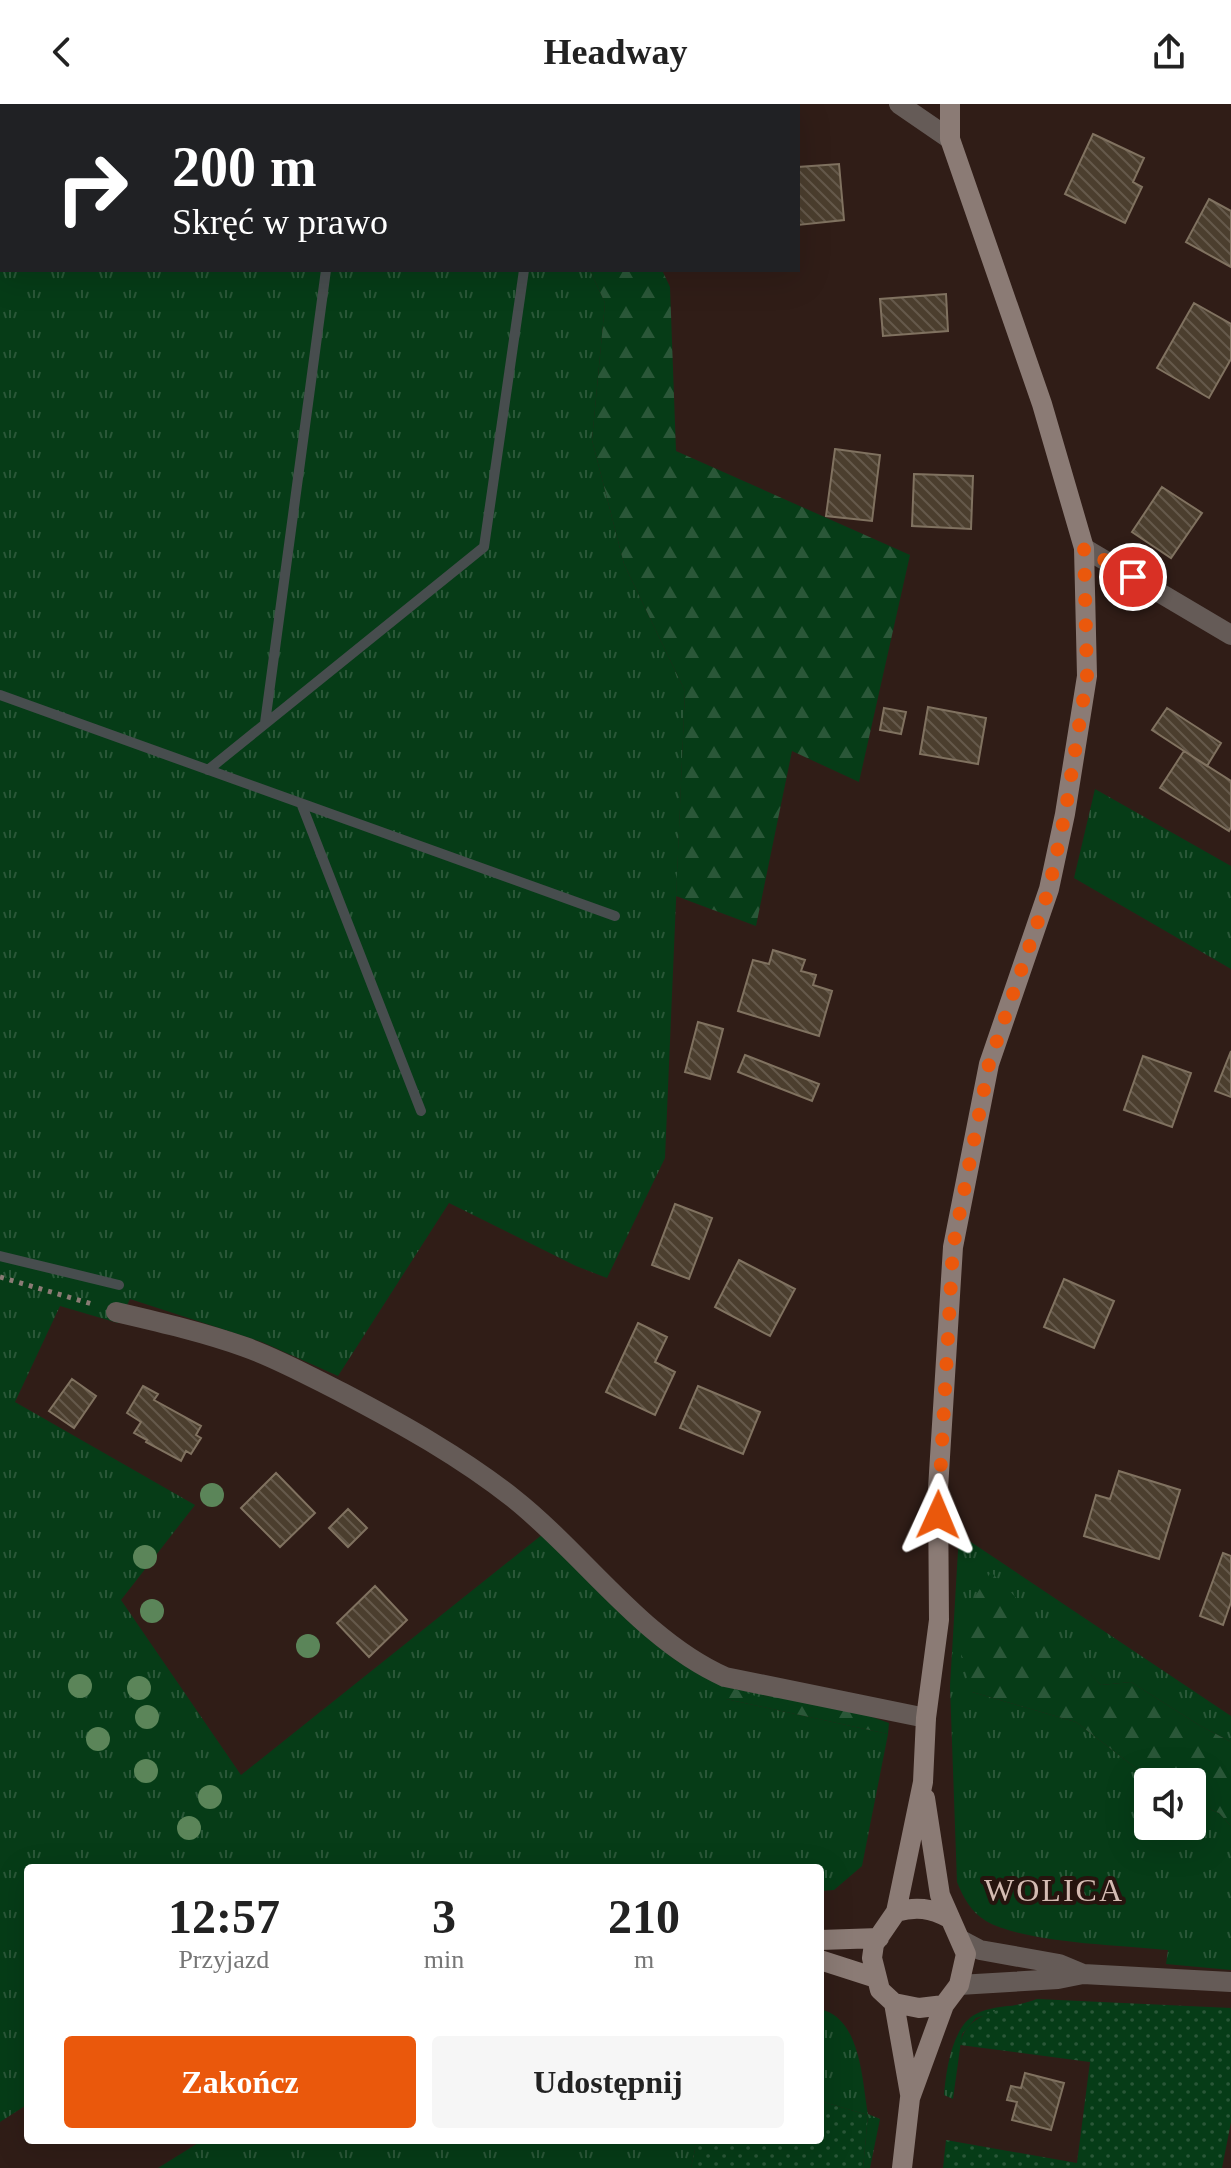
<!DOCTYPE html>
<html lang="pl">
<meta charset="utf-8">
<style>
:root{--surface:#fff;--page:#f6f6f6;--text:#222;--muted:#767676;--accent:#ea580c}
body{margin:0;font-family:"Times New Roman",serif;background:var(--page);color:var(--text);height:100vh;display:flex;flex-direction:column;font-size:30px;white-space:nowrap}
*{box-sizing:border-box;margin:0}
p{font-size:26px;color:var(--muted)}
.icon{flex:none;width:44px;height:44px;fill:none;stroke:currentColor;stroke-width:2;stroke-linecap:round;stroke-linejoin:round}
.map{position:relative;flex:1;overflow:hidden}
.panel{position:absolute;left:24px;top:1760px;width:800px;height:280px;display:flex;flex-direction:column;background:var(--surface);border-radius:8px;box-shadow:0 8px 32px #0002}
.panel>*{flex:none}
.hud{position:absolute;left:0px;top:0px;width:800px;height:168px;box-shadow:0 8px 32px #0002;background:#202124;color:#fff;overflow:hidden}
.buttons{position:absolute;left:1134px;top:1664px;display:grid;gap:16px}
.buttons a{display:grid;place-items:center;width:72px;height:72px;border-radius:8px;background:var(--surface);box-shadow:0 8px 32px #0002;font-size:40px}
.pin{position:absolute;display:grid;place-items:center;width:68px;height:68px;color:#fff;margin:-34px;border:4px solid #fff;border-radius:50%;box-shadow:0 2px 8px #0007}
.me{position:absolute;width:88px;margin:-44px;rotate:1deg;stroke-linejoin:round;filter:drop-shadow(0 0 6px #0008)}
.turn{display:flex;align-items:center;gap:28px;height:168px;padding:0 40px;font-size:36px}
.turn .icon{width:104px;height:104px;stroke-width:2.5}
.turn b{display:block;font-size:56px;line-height:68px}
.eta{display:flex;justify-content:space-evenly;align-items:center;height:136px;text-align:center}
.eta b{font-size:48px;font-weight:800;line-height:56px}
.action{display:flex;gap:16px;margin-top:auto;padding:16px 40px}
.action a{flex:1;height:92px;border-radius:8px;background:var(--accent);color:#fff;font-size:32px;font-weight:800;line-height:92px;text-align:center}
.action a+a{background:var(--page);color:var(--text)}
header{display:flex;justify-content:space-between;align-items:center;height:104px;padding:0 40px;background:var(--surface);font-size:36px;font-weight:800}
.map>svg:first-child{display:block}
.grass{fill:url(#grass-tufts)}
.forest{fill:url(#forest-firs)}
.garden{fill:url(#garden-dots)}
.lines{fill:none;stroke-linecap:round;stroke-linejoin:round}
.stream{stroke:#474d4e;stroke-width:10}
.building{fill:url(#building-back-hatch);stroke:#807260;stroke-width:2}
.path{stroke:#8b7b75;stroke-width:5;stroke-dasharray:4 6;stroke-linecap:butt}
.lane{stroke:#655b57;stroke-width:20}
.street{stroke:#655b57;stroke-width:20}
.secondary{stroke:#8b7b75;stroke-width:20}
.tree{fill:#5b8559}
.route{stroke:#ea580c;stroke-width:14;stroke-dasharray:0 25.2}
.labels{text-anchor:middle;stroke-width:8;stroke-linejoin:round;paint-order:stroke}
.quarter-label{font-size:32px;letter-spacing:2px;fill:#d4bbb2;stroke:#26140e}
</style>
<header><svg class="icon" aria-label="back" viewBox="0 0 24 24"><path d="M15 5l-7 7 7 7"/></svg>Headway<svg class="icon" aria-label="share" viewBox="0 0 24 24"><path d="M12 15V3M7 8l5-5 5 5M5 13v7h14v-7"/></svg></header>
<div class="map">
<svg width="1231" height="2064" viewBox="0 0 1231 2064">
<defs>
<pattern id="grass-tufts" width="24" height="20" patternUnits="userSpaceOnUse" patternTransform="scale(2)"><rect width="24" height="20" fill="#063c17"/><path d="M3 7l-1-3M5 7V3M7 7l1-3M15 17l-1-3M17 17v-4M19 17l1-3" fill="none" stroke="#2a5738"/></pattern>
<pattern id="forest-firs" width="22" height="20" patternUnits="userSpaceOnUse" patternTransform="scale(2)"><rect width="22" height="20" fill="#063c17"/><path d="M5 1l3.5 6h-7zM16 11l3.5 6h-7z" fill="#2a5738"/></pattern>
<pattern id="garden-dots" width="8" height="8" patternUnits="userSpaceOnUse" patternTransform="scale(2)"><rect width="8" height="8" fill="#063c17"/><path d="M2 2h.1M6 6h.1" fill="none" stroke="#2a5738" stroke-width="1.8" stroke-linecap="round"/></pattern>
<pattern id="building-back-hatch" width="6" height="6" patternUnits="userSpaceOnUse" patternTransform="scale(2)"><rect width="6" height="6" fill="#4b3e2e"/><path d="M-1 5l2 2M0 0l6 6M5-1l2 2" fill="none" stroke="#65594b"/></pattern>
</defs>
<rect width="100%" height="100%" fill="#301d17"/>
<path class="grass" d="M0 0H516L517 2H2V166H590L605 199 592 336 624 460 685 587 665 1054 607 1174 576 1162 449 1099 338 1272 262 1238 130 1195 118 1219 60 1202 15 1298 195 1401 121 1496 241 1671 543 1430 646 1531 771 1592C756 1594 742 1592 726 1595L888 1630 862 1762 834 1786 820 1787V1764H28V2000L0 2018Z
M1095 685 1231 762V865L1074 774Z
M959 1430 1231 1612V1638L1199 1621 1131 1578 1101 1581 1047 1528 972 1588 1076 1618 1154 1678H1148V1722H1192V1698L1219 1709 1231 1722V1866L1166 1860 1168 1846C1121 1841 1025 1839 986 1817 971 1808 963 1793 957 1778L950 1582Z
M1021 1901 976 1914 962 1930 953 1995 944 1991C946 1967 952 1922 976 1910 989 1903 1007 1902 1021 1901Z
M820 1905C861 1914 862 1977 868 2010L880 2015 870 2064H863L868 2011 820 1997Z
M203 2036H543L546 2040H553L555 2036H697L691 2064H158Z"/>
<path class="forest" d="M590 166H662L670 183 676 347 910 451 859 678 792 647 756 822 676 792 685 587 624 460 592 336 605 199Z
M991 1468 1101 1581 1131 1578 1199 1621 1231 1638V1722L1219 1709 1192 1698V1678H1154L1076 1618 972 1588 961 1552 964 1509Z
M734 1585 759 1593 771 1592 833 1599 889 1619 888 1630 726 1595 722 1589Z"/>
<path class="garden" d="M1037 1895 1231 1904V2018L1222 2064H943L946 2036 1077 2059 1090 1958 960 1941C965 1907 1009 1905 1037 1895Z
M820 1997 868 2011 863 2064H691L697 2036H820Z"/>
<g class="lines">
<path class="stream" d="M479 0 480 2
M349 2V0
M0 591 615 812
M265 619 326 166
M208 666 484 443 524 166
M301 699 421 1007
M0 1152 119 1181"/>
</g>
<path class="building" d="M1093 30 1144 54 1133 78 1142 83 1125 119 1065 90Z
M839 60 844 116 798 121V63Z
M1209 95 1231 107V163L1186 138Z
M946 190 948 227 883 232 880 195Z
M1194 199 1231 220V255L1209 294 1157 264Z
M835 345 880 351 872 417 826 412Z
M914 370 973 372 971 425 912 422Z
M1162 383 1202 409 1171 454 1132 428Z
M928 603 986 614 978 660 920 650Z
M884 604 906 608 901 630 880 626Z
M1167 604 1221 639 1207 662 1152 626Z
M1184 647 1231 677V723L1229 727 1160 684Z
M773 846 805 856 801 867 816 871 813 881 832 887 819 932 738 907 753 856 769 860Z
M698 918 723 925 710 975 685 968Z
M1231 947V993L1215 987Z
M745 951 819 980 812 997 738 968Z
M1143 952 1191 969 1172 1023 1124 1006Z
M675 1100 712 1114 689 1175 652 1161Z
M739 1156 795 1185 770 1232 715 1203Z
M1064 1175 1114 1197 1094 1244 1044 1223Z
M638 1219 667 1233 655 1258 675 1268 655 1311 606 1288Z
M72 1275 96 1292 74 1324 49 1307Z
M143 1282 158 1290 154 1296 201 1322 196 1331 201 1334 191 1350 186 1347 181 1357 146 1338 147 1336 134 1329 141 1318 127 1309Z
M698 1282 760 1308 743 1350 680 1324Z
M1119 1367 1180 1386 1159 1455 1084 1432 1096 1391 1110 1395Z
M276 1369 315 1409 280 1443 241 1404Z
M348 1405 367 1424 348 1443 329 1424Z
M1223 1449 1231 1452V1498L1223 1521 1200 1512Z
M375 1482 407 1516 369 1553 337 1519Z
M1025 1969 1064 1979 1051 2026 1012 2016 1017 1998 1007 1996 1011 1982 1021 1984Z"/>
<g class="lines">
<path class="path" d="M0 1173 92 1200"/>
<path class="lane" d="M1084 444 1231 531
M116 1208C159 1218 203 1228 245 1243 279 1255 311 1273 343 1289 402 1320 461 1353 513 1394 584 1450 642 1536 725 1573L926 1614"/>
<path class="street" d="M899 0 950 35
M963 1837 980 1846 1059 1860 1083 1870
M959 1881 1058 1875 1083 1870 1231 1878"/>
<path class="secondary" d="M896 1808C916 1802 931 1804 949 1814
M820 1836 879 1834
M820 1856 876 1874
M894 1899 910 1990
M944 1901 919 1904 894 1899 880 1886 872 1854 874 1840 896 1808 923 1678 926 1614 939 1516 938 1385 953 1143 989 960 1049 785 1065 710 1087 572 1084 444 1042 300 950 35V0
M902 2064 910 1994 944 1901 959 1881 966 1850 940 1791 925 1694"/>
</g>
<g class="tree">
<circle cx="212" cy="1391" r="12"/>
<circle cx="145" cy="1453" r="12"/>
<circle cx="152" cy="1507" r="12"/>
<circle cx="308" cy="1542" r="12"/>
<circle cx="80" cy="1582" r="12"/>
<circle cx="139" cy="1584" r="12"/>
<circle cx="147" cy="1613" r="12"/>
<circle cx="98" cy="1635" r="12"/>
<circle cx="146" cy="1667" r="12"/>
<circle cx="210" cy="1693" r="12"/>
<circle cx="189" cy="1724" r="12"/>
</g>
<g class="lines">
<path class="route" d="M938 1411 953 1143 989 960 1049 785 1065 710 1087 572 1084 444 1133 473"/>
</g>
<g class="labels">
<g class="quarter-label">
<text x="1054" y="1797">WOLICA</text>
</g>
</g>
</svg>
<div class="buttons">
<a><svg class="icon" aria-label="sound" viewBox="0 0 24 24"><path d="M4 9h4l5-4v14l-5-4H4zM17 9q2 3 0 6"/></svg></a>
</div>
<div class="pin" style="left:1133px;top:473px;background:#d93025"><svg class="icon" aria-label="arrive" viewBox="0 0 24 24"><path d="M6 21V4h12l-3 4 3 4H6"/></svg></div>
<svg class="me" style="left:938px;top:1411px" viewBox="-20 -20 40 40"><path d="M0-17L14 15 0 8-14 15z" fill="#ea580c" stroke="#fff" stroke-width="4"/></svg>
<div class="hud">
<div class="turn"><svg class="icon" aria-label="right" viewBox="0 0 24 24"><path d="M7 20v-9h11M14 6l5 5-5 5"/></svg><div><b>200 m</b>Skręć w prawo</div></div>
</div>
<section class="panel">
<div class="eta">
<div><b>12:57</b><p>Przyjazd</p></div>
<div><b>3</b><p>min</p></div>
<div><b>210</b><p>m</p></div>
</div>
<div class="action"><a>Zakończ</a><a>Udostępnij</a></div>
</section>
</div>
